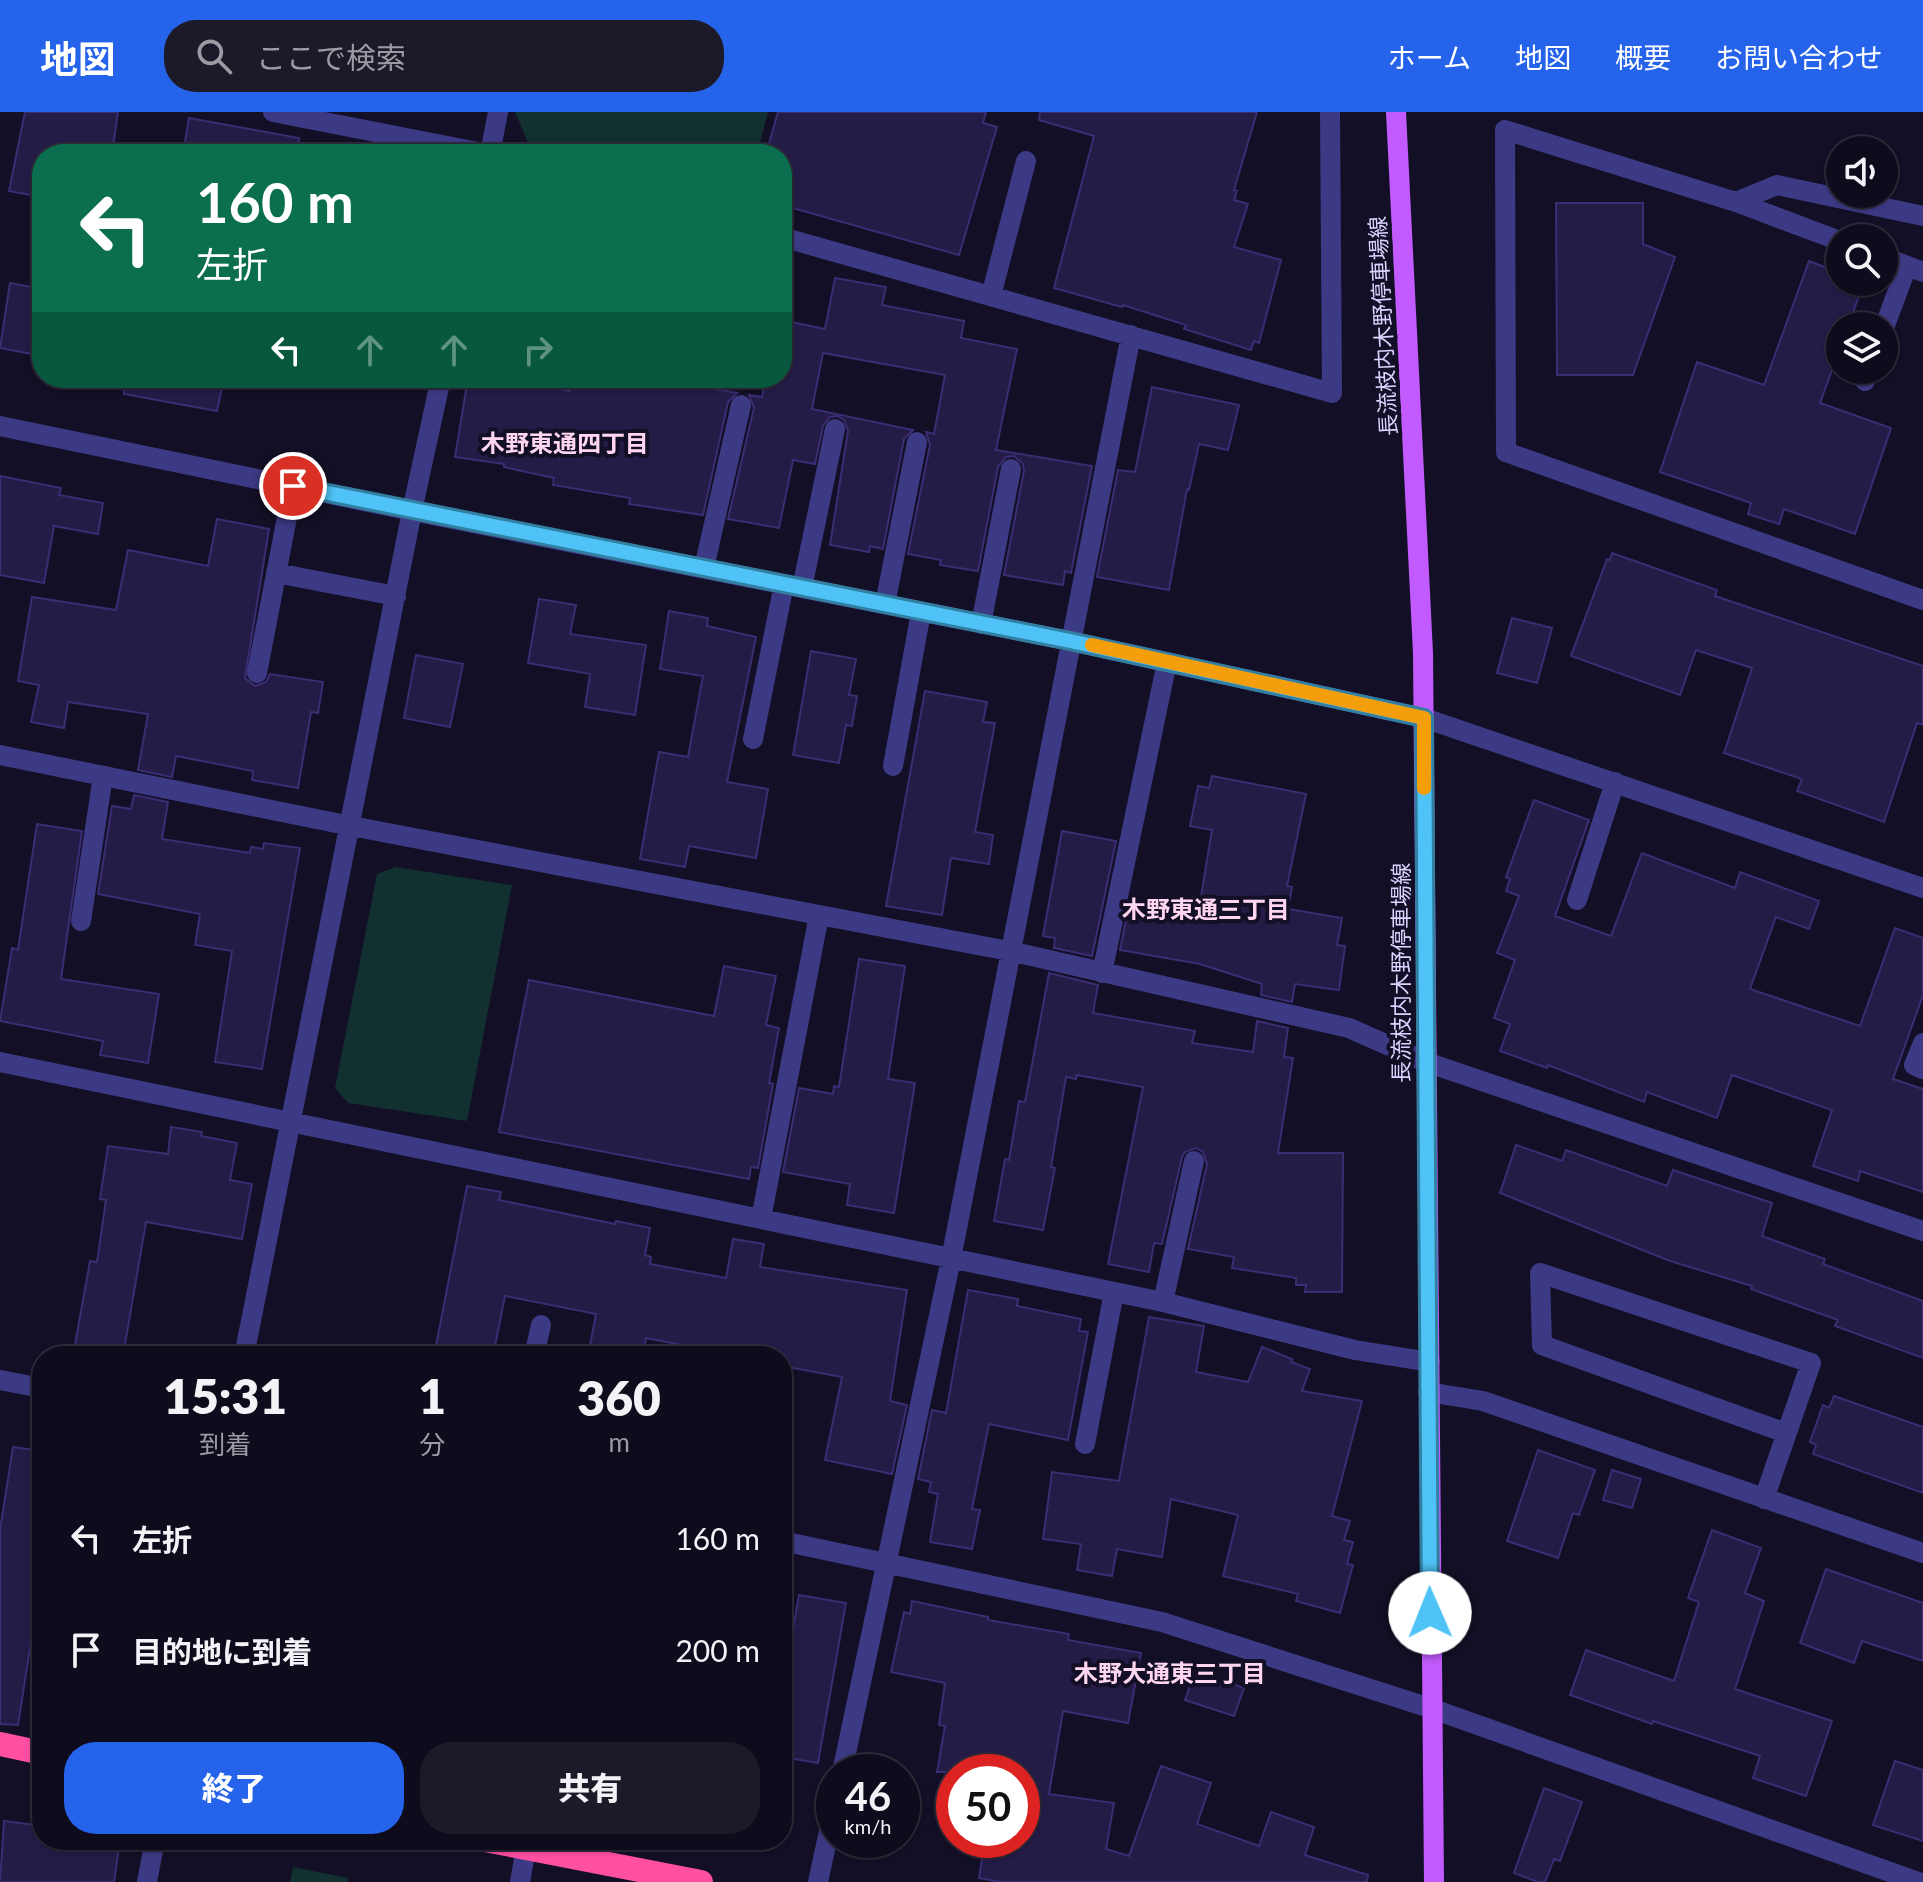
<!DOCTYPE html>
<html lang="ja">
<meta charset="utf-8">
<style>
:root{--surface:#0e0b1c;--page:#1c1929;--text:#f1f3f6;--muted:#9b9ba3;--line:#2e2b3b;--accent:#2563eb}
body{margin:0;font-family:Lato,"Noto Sans JP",sans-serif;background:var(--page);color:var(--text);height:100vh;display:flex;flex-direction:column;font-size:30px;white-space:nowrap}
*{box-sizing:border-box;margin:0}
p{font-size:26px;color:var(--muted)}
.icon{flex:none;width:44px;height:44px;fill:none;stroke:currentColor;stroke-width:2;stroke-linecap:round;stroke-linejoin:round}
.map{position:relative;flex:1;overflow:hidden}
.drawer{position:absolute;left:32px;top:1234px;width:760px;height:504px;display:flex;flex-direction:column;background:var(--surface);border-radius:32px;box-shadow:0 2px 6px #0004,0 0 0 2px var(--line)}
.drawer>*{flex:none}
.guide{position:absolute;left:32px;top:32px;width:760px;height:244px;border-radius:32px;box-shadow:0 2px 6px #0004,0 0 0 2px var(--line);background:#0b6e4f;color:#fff;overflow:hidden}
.tools{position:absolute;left:1826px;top:24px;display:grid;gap:16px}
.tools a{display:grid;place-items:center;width:72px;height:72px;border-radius:50%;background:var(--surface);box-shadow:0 2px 6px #0004,0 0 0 2px var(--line);font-size:40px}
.speed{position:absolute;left:816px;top:1642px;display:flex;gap:16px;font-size:40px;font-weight:700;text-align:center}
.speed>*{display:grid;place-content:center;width:104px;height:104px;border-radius:50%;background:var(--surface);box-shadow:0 2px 6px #0004,0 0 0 2px var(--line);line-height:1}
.speed small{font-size:20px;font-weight:400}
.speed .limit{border:12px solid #d22;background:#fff;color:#111}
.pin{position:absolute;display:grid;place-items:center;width:68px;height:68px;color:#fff;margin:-34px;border:4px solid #fff;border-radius:50%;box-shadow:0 2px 8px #0007}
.me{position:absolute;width:88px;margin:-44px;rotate:359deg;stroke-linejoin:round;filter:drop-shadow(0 0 6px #0008)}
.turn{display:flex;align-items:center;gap:28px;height:168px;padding:0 32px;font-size:36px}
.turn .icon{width:104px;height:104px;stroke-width:2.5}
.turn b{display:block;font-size:56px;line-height:68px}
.lanes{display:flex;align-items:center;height:76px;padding:0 32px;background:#0003;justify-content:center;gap:40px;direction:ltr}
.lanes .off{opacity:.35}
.eta{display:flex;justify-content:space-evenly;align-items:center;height:136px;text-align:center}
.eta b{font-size:48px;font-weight:800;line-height:56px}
.primary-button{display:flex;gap:16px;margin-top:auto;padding:16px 32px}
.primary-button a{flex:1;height:92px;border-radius:32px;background:var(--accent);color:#fff;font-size:32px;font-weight:800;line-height:92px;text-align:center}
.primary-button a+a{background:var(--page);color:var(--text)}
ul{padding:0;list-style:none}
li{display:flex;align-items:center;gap:24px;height:112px;padding:0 32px}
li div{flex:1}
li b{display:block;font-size:30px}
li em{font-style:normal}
header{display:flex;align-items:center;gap:48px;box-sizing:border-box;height:112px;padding:0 40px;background:var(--accent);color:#fff}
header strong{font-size:38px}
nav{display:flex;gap:44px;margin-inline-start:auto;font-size:28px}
.search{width:560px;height:72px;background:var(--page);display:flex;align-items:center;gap:20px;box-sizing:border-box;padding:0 28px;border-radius:32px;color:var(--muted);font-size:30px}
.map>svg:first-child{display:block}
.green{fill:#12302f}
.building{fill:#241b47;stroke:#3b2d73;stroke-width:2}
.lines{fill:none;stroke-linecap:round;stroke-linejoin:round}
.minor{stroke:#3d3a85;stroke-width:20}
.major{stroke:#c25bff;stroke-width:20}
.highway{stroke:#ff4fa3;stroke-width:24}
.route-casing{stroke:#337fa1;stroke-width:20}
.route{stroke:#4fc3f7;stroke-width:14}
.slow{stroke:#f59e0b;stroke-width:14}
.labels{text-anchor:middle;stroke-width:8;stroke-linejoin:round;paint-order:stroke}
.street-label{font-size:22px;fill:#d9d4ff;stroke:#130f26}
.neighbourhood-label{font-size:24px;font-weight:bold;fill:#ffd6f0;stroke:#130f26}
</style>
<header>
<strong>地図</strong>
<div class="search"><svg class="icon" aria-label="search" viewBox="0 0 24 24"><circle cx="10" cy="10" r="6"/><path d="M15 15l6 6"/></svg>ここで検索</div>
<nav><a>ホーム</a><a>地図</a><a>概要</a><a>お問い合わせ</a></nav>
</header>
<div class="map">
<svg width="1923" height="1770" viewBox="0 0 1923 1770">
<rect width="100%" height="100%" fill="#130f26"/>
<path class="green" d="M515 0H768L757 42H561L529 33Z
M396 755 512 773 467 1009 348 991 335 976 377 762Z
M293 1755 348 1766V1770H290Z"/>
<path class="building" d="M25 0H118L112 42H42V85L9 79Z
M778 0H986L983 11 997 15 959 143 782 93V42H766Z
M1040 0H1257L1234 78 1237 79 1234 88 1248 92 1234 135 1281 148 1259 231 1254 229 1251 238 1184 217 1186 213 1123 193 1122 195 1054 176 1094 24 1039 8Z
M189 6 299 26 298 42H183Z
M1556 91H1643V132L1675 145 1633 263H1557Z
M1809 149 1840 161V170H1864L1848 214H1840V236L1820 291 1891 316 1855 422 1784 397 1779 412 1748 402 1751 391 1660 360 1697 250 1764 273Z
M835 166 886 175 882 193 964 209 961 226 1017 237 996 338 1092 354 1071 461 1065 459 1063 473 1004 463 1024 359 1023 352 1014 344 1006 345 998 355 978 459 940 453 941 448 908 442 930 333 926 320 934 322 945 263 823 241 812 297 913 318 904 327 883 437 870 434 869 440 830 433 848 319 844 308 837 304 830 305 823 314 815 352 793 348 779 416 728 407 754 296 749 283 762 285 766 266H782V208L825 217Z
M10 171 42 177V244L0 236Z
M125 266H224L217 299 124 282Z
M468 266H490L570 279 572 266H652L737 281 728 290 703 403 629 392 630 386 553 373 554 366 504 355V352L455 345Z
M1152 275 1239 293 1228 338 1199 332 1189 378 1187 377 1169 478 1097 465 1118 358 1135 360Z
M0 364 61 376 59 383 103 391 98 422 54 414 44 471 0 463Z
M217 407 269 417 245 566 255 574 266 570 270 562 323 570 318 601 311 600 298 676 252 668 253 659 176 644 172 665 138 658 148 602 68 590 64 616 31 610 39 573 18 569 32 485 116 498 128 438 208 454Z
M1612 441 1717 478 1715 484 1923 554V613L1917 611 1884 710 1797 679 1802 667 1724 641 1752 556 1696 538 1680 583 1571 544 1607 447 1610 448Z
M539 487 576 493 570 522 646 533 635 603 585 595 590 562 528 551Z
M669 499 708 506 707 514 756 525 727 670 768 677 756 746 689 734 685 755 640 747 659 640 688 645 703 564 660 557Z
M1512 506 1552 516 1537 571 1497 561Z
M811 539 856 547 849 583 857 584 852 614 846 613 839 651 793 643Z
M416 543 463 552 450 615 404 606Z
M925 579 987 590 983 610 995 611 975 720 993 723 989 752 951 746 942 803 886 794Z
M1212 664 1306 682 1287 774 1292 775 1288 797 1342 806 1337 833 1345 834 1339 878 1295 872 1292 890 1261 883 1262 872 1200 852 1120 838 1128 798 1197 809 1212 718 1190 714 1198 674 1209 676Z
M134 683 168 690 162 727 250 741 251 735 263 737 264 731 300 736 262 957 215 950 232 839 195 833 200 802 98 782 112 694 131 697Z
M1534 688 1589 708 1555 804 1611 824 1642 741 1735 776 1740 760 1819 789 1809 817 1776 805 1750 877 1860 914 1895 816 1923 826V883L1893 967 1923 977V1080L1860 1059 1858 1069 1813 1054 1832 998 1732 963 1717 1006 1647 980 1644 990 1548 953 1547 956 1500 939 1510 912 1494 906 1515 848 1497 841 1519 784 1506 779 1510 767 1506 765Z
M37 712 82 719 61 867 159 882 148 951 100 943 103 929 0 909 12 836 18 838Z
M1062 719 1116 729 1092 844 1054 836 1055 826 1043 824Z
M859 847 905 854 888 967 915 971 894 1101 847 1093 850 1072 783 1060 799 976 833 982 834 974 839 975Z
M724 854 776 864 766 913 779 916 769 971 773 972 758 1056 751 1055 749 1067 499 1020 529 868 714 904Z
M1049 861 1098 873 1093 901 1195 919 1192 931 1253 940 1257 909 1288 916 1284 945 1293 946 1278 1041H1343L1342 1180H1305L1306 1173H1296V1166L1232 1156 1234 1145 1188 1137 1207 1052 1203 1040 1196 1036 1185 1040 1182 1045 1162 1132 1154 1131 1149 1160 1108 1152 1143 975 1077 963 1076 967 1066 965 1051 1055 1055 1056 1043 1118 994 1109 1005 1047 1009 1048 1019 989 1025 990Z
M171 1015 202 1020 201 1024 237 1031 230 1068 252 1072 242 1127 146 1110 123 1244H73L90 1149 97 1150 106 1088 100 1087 108 1034 168 1042Z
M1516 1033 1562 1049 1566 1038 1667 1074 1673 1058 1772 1091 1762 1124 1825 1147 1823 1152 1923 1189V1246L1835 1214 1838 1208 1751 1177 1752 1174 1670 1149 1500 1081Z
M467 1074 501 1080 499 1088 615 1112 616 1109 650 1116 645 1143 651 1145 650 1152 726 1166 733 1127 764 1132 760 1155 907 1178 890 1289 907 1293 892 1362 825 1348 842 1265 782 1254V1244H739L646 1226 642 1244H588L596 1202 505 1184 493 1244H434Z
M968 1178 1018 1187 1017 1194 1081 1207 1079 1219 1088 1220 1068 1328 989 1312 972 1397 980 1398 972 1437 930 1430 938 1382 929 1380 931 1370 918 1367 932 1298 946 1301Z
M1149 1205 1204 1214 1196 1260 1248 1270 1262 1235 1292 1247 1291 1250 1310 1257 1302 1279 1362 1289 1332 1404 1350 1409 1344 1428 1353 1430 1347 1452 1353 1453 1340 1501 1296 1489 1298 1482 1223 1464 1238 1403 1171 1387 1162 1445 1117 1437 1112 1464 1077 1458 1081 1432 1043 1427 1052 1360 1119 1369Z
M1834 1284 1923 1315V1381L1813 1342 1816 1333 1810 1330 1823 1293 1829 1296Z
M13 1335 42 1339V1440L35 1479H39L18 1613 0 1612V1418Z
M1538 1338 1595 1358 1579 1403 1573 1401 1558 1446 1507 1429Z
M1612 1358 1641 1367 1632 1396 1603 1388Z
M1712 1418 1761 1436 1745 1481 1764 1489 1735 1577 1832 1609 1806 1684 1753 1666 1760 1644 1653 1609 1652 1612 1570 1583 1586 1538 1674 1569 1699 1490 1688 1486Z
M1826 1457 1923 1491V1549L1862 1529 1854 1551 1800 1531Z
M799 1483 846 1491 818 1651 782 1645V1581Z
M912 1489 988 1505V1508L1069 1522 1068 1528 1141 1541 1128 1611 1063 1599 1049 1682 1114 1691 1106 1737 1129 1744 1161 1654 1211 1671 1197 1712 1259 1734 1271 1700 1314 1715 1305 1743 1368 1763 1367 1770H1000L979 1766 985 1728H1022V1660H937L945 1614 939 1613 945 1571 891 1560 904 1500 910 1502Z
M1195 1559 1244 1576 1234 1604 1185 1588Z
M1895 1649 1923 1658V1729L1873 1713Z
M1544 1676 1582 1690 1560 1749 1554 1747 1545 1770H1538L1514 1761Z
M4 1709 42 1714V1728H120L114 1770H0Z"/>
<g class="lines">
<path class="minor" d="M273 0 488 42
M490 42 498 0
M1736 90 1777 73 1923 104
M782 125 1332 281 1330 0
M1840 129 1736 90 1505 18 1506 340 1923 488
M1884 145 1923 160
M991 184 1026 49
M1884 216 1907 154
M1865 269 1869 258
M0 314 412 399 1070 529 1424 606 1923 776
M704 456 741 293
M276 461 396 484
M802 476 835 317
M885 492 917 330
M981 512 1011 357
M257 561 293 374
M753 627 784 472
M0 643 351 714 1009 839 1349 916 1426 950 1923 1119
M893 654 921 500
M1577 788 1615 670
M81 809 103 664
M1102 861 1167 550
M1923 931 1914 953 1923 957
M0 950 1163 1190 1355 1238 1430 1250
M761 1107 819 803
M1163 1190 1194 1049
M244 1244 412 399 441 266
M534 1244 541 1213
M0 1268 42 1276
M1428 1280 1483 1289 1923 1441
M1085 1332 1114 1180
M1764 1387 1811 1251 1540 1161 1542 1233 1786 1321
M782 1429 1162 1510 1430 1596 1918 1770
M842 1660 951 1147 1131 223
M147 1770 155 1728
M520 1770 526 1736
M818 1770 834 1696"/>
<path class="major" d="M1396 0 1423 541 1434 1770"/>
<path class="highway" d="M0 1632 42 1641
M485 1728 701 1770"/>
</g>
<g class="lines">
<g class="route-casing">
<path id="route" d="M293 374 1070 529 1424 606 1430 1501"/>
</g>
<use href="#route" class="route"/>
<path class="slow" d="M1092 533 1424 606V676"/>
</g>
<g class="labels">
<g class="street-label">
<text transform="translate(1383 214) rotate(-93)" y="8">長流枝内木野停車場線</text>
<text transform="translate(1401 861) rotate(-90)" y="8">長流枝内木野停車場線</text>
</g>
<g class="neighbourhood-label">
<text x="565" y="340">木野東通四丁目</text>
<text x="1206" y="806">木野東通三丁目</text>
<text x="1170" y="1570">木野大通東三丁目</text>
</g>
</g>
</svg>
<div class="tools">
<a><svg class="icon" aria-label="sound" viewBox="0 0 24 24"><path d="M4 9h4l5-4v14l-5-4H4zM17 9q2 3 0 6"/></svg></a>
<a><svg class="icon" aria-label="search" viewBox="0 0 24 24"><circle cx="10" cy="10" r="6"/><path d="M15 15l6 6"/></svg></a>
<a><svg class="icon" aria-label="layers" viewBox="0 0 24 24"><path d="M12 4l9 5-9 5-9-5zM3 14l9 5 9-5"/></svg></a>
</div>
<div class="speed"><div>46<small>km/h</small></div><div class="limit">50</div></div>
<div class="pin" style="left:293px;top:374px;background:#d93025"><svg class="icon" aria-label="arrive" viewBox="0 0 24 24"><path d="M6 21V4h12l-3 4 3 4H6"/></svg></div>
<svg class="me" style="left:1430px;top:1501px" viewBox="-20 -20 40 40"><circle r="19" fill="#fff"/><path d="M0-13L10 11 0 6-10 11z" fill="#4fc3f7"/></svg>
<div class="guide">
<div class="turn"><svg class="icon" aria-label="left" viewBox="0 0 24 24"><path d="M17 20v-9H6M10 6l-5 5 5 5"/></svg><div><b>160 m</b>左折</div></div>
<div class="lanes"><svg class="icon" aria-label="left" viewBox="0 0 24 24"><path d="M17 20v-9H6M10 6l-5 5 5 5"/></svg><svg class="icon off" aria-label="ahead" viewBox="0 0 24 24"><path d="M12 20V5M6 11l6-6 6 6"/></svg><svg class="icon off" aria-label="ahead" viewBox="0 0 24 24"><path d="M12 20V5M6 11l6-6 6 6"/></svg><svg class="icon off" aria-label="right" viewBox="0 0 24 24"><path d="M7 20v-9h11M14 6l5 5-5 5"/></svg></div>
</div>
<section class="drawer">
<div class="eta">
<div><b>15:31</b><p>到着</p></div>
<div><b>1</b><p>分</p></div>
<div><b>360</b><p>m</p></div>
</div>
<ul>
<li><svg class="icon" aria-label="left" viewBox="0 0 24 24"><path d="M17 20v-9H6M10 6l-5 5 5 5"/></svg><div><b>左折</b></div><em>160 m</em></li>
<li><svg class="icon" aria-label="arrive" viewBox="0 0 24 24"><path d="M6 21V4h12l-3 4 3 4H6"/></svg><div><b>目的地に到着</b></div><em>200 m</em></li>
</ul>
<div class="primary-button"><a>終了</a><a>共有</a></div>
</section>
</div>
